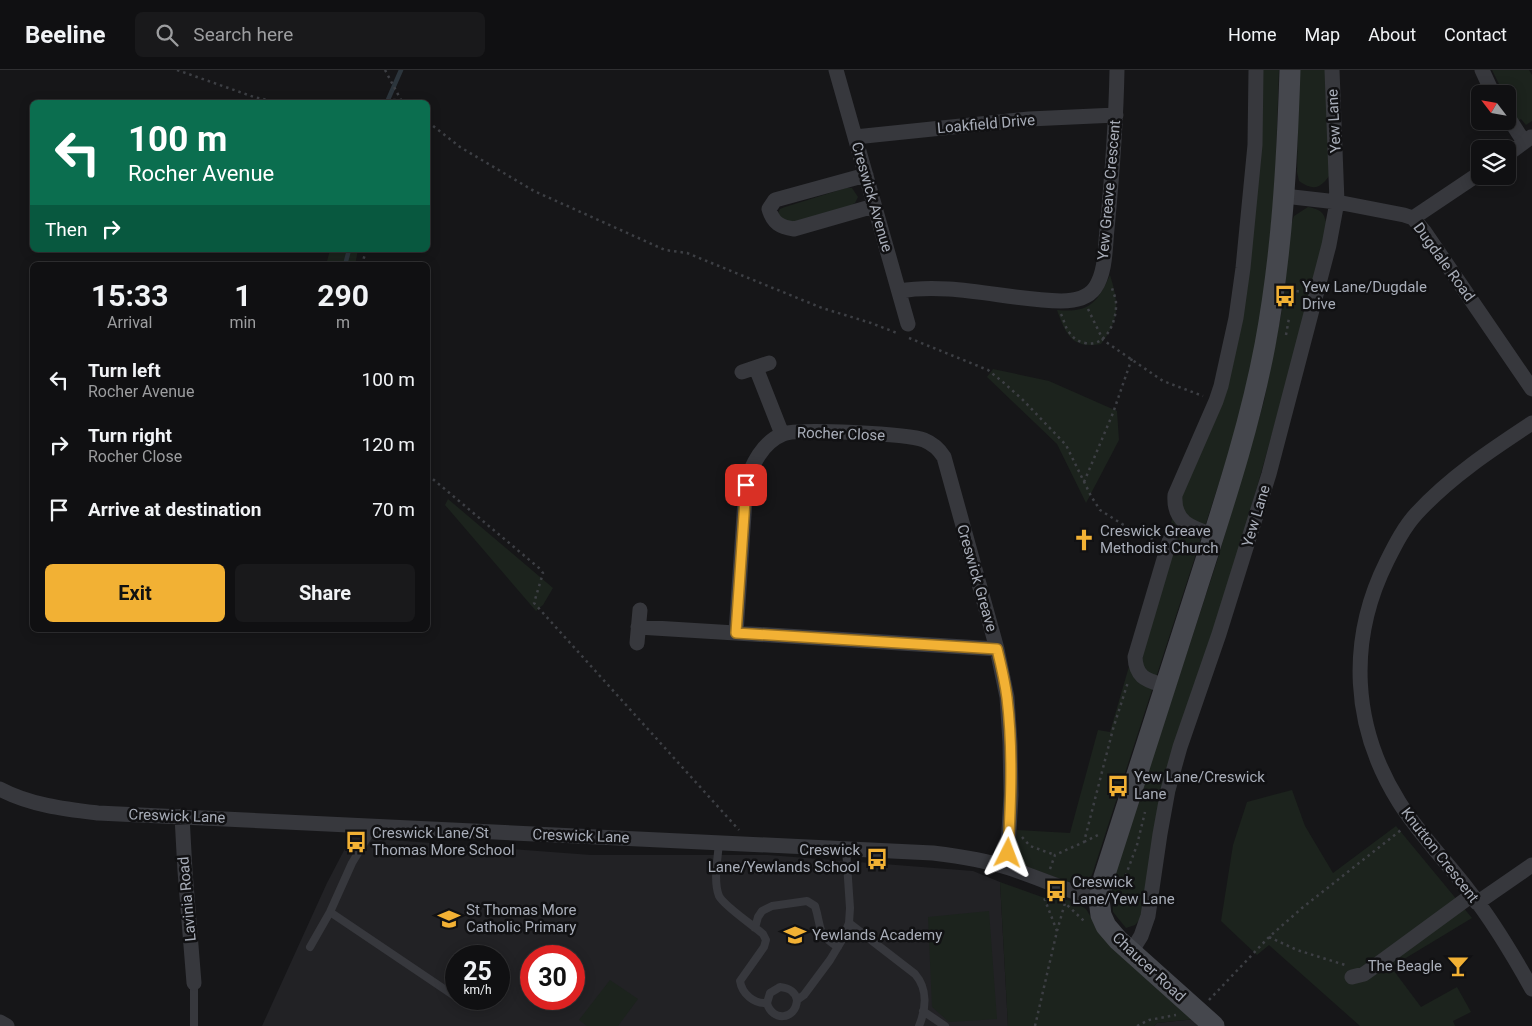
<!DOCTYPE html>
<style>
:root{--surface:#101012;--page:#19191b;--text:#f1f3f6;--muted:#9c9d9f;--line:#303032;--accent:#f2b134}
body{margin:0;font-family:Roboto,sans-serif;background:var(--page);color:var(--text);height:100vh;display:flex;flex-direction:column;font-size:19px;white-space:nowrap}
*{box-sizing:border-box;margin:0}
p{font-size:16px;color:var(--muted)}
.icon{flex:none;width:28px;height:28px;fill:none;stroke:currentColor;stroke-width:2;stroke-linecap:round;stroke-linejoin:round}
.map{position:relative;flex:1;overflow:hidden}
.side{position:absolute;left:30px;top:192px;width:400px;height:370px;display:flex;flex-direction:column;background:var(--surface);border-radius:8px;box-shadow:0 2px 12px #0003,0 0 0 1px var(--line)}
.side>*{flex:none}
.top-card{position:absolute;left:30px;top:30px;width:400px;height:152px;border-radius:8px;box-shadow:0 2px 12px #0003,0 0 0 1px var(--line);background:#0b6e4f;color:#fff;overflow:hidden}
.needle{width:32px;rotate:301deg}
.controls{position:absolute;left:1471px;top:15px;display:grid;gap:10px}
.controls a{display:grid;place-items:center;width:45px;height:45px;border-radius:8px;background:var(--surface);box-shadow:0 2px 12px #0003,0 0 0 1px var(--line);font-size:25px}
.speed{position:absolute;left:445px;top:875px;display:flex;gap:10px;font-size:25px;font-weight:700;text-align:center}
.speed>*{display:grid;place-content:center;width:65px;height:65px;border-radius:50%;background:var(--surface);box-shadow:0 2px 12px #0003,0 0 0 1px var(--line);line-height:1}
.speed small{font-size:12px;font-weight:400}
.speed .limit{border:8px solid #d22;background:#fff;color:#111}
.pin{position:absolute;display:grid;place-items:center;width:42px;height:42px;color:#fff;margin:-21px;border-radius:10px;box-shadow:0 2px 8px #0006}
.me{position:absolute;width:55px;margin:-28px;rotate:3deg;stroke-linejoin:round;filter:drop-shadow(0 0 4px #0008)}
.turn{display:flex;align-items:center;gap:18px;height:105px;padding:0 15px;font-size:22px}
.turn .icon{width:65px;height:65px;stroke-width:2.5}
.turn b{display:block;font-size:35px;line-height:42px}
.then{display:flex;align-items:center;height:48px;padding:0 15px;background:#0003;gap:10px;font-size:19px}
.eta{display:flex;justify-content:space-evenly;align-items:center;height:85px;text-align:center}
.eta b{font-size:30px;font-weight:700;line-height:35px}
.primary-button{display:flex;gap:10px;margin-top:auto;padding:10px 15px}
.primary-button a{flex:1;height:58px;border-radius:8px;background:var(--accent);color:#111;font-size:20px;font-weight:700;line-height:58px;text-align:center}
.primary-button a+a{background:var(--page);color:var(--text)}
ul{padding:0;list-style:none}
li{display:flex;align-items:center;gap:15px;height:65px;padding:0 15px}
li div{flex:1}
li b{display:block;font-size:19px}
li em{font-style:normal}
header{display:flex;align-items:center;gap:30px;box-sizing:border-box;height:70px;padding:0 25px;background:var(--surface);border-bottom:1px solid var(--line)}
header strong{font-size:24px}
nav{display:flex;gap:28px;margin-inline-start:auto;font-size:18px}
.search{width:350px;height:45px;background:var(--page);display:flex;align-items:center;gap:12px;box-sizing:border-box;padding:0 18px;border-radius:8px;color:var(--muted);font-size:19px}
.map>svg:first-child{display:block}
.built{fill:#222225;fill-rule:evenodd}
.green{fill:#1c231d}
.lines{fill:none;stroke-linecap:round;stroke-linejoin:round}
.stream{stroke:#2c353c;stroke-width:4.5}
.path{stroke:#3d3f44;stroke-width:2.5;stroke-dasharray:2.5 4;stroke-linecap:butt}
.lane{stroke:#37383d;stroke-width:8}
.street{stroke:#37383d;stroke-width:15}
.secondary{stroke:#45474d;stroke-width:21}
.route-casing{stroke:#9d7322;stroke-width:12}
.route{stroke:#f2b134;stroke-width:9}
.labels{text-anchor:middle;stroke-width:5;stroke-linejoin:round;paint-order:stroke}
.street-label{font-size:15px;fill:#a8adb8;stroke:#111113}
.poi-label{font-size:15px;fill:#a8adb8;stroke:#111113;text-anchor:start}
</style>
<header>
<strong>Beeline</strong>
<div class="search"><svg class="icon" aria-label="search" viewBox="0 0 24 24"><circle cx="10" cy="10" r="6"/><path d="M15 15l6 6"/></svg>Search here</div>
<nav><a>Home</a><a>Map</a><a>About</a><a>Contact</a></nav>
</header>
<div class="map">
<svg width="1532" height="956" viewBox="0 0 1532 956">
<rect width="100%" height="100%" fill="#161618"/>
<path class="built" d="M351 767 591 785H768L973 801 1000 812 1008 956H262L327 813ZM456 886H499V929H456ZM531 886H574V929H531Z
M1195 949 1203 956H1154L1157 953Z"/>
<path class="green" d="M1260 0H1279L1275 117 1262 243 1252 297 1231 376 1093 802 1090 809 1077 813 1065 811 1023 795 1018 790 1014 782 1017 760 1070 763 1098 660 1110 662 1170 455 1225 319Z
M1299 0H1325L1332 102C1321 118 1315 122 1299 111L1297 102Z
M1492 0H1529L1532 5V51L1526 55 1521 49 1517 51C1514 42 1508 33 1508 24H1504Z
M846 118H852L858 127 855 133 849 137 786 156 777 145 780 139 785 137Z
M1308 137C1322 140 1324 142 1327 156L1292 293 1239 481 1142 847 1135 855 1126 858 1113 842 1112 822 1115 802 1218 488 1264 331 1281 245 1291 155 1294 146Z
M330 180H358L355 195H326Z
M1110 205C1119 234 1120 249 1101 274 1072 279 1066 265 1057 240 1090 243 1097 233 1110 205Z
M993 299 1049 311 1117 341 1119 370 1086 433 1057 374 987 307Z
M448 429 553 518 543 535 536 541 445 435Z
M1292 720 1305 756 1333 803 1396 756 1472 848 1391 897 1421 937 1457 917 1471 942 1453 951 1455 956H1360L1269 875 1257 885 1221 851 1233 775 1247 732Z
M1000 812 1042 827 1074 831 1086 839 1101 864 1195 949 1157 953 1154 956H1008Z
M989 841 997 949 949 952 932 937 928 847Z
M610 910 638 929 618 956H587L579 950Z"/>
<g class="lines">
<path class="stream" d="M387 32 401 0
M345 195 349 180"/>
<path class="path" d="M177 0 254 27 276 32
M385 0 401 30 404 32
M381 32 383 30H401V32
M428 52 460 77 534 121 665 180 687 183 822 238 871 253 897 263
M362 195 366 180
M1290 220 1302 222
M1088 239 1103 270 1163 311 1203 326
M1061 244C1064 250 1065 257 1069 262 1073 268 1077 271 1085 273 1106 278 1117 251 1116 233 1116 228 1113 222 1112 218
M1286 265 1289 248
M909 268 988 300 1004 313 1023 330 1066 375 1091 426 1100 440 1122 454 1154 470
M428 405 539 498 543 503 534 533 739 760
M1084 412 1113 343 1132 288
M1022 767 1030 776 1055 785
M1084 772 1100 764
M1050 799 1055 785 1084 772 1113 659 1128 612
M1121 818 1137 775 1145 742
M1057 861 1065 833 1084 851
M1269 867 1297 880 1345 895
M1209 930 1269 867 1302 838 1401 760
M1035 956 1057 861 1043 825
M1137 956 1149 950 1176 945"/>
<path class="lane" d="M719 772C718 788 713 811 719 826 724 836 754 856 763 864L766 870 764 877 740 911C742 924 754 934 767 933
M330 842 456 927
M849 853 915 904C928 919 926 939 919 956
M755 858 758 847 762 841 772 836 807 831 815 836C822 858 816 864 838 877
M310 877 330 842 352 793 369 765 371 756
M797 930C795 921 789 918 780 917L770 923 767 933C772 952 796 950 797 930L804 925 830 890 842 870 849 853 850 838 846 779
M923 941 945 956
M194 956V913"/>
<path class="street" d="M836 0 908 254
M1482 0 1493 24
M1508 47 1524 72
M855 67 1029 49 1116 45
M1508 84 1531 67
M866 105 775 130 769 139C773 153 780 157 794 159L874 136
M1284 126 1337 132 1404 145 1413 148 1424 161 1532 319
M1413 148 1480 103
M899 221C953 212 1007 230 1061 231 1074 231 1087 229 1095 218 1106 202 1105 177 1107 159 1112 106 1116 53 1117 0
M756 298 782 364
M742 302 769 293
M1532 353C1491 380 1450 407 1417 443 1404 457 1395 475 1387 491 1347 571 1352 657 1399 732 1419 764 1446 791 1469 821 1493 851 1513 885 1532 919
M1214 465C1191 458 1173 452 1175 425L1216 331 1221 316 1236 248 1243 198 1255 75 1256 0
M638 557 997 579
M736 563 746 415C751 395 763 372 783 364 798 358 909 364 924 370 934 374 939 379 944 387L997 579 1007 627 1010 672 1011 725 1007 797
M637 573 640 540
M1165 616C1148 610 1136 609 1135 587L1170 469
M0 719C30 735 65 739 98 743L933 783C958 786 985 790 1009 798 1039 808 1068 821 1099 830
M182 746 185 801 194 913
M1477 833 1532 795
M1131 882 1141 866 1148 846 1160 764 1168 720 1180 677 1219 564 1269 404 1329 175 1337 132 1332 0
M1352 907 1364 904 1371 899 1472 825
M0 952 7 956"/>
<path class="secondary" d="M1214 956 1118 870 1106 856 1101 845 1099 830 1104 807C1134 713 1165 619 1195 524 1221 442 1249 360 1265 275 1282 184 1287 92 1290 0"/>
</g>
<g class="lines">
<g class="route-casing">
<path id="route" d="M746 415 736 563 997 579C1001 595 1005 612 1007 628 1013 679 1011 731 1008 783"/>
</g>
<use href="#route" class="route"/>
</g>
<defs>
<g id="bus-bare" transform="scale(1.725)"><path d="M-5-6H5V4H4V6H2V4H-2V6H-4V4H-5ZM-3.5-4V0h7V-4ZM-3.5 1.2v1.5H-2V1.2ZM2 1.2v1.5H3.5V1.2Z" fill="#f2b134" stroke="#111113" stroke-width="2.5" paint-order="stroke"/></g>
<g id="church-bare" transform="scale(1.725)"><path d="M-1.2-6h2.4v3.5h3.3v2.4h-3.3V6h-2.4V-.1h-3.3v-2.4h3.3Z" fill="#f2b134" stroke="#111113" stroke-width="2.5" paint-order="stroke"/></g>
<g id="school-bare" transform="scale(1.725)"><path d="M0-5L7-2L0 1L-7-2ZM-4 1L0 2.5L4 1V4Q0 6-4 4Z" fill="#f2b134" stroke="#111113" stroke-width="2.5" paint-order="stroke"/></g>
<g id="bar-bare" transform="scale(1.725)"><path d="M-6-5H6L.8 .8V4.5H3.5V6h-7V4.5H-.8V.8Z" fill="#f2b134" stroke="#111113" stroke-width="2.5" paint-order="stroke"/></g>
</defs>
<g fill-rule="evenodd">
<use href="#bus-bare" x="1285" y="226"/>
<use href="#church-bare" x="1084" y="470"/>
<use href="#bus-bare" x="1118" y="716"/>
<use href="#bus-bare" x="356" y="772"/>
<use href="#bus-bare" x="877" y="789"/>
<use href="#bus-bare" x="1056" y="821"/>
<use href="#school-bare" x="449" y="849"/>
<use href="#school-bare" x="795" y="865"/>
<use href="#bar-bare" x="1458" y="896"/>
</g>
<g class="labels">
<g class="street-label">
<text transform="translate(1334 51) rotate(-93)" y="5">Yew Lane</text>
<text transform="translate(986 54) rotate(-5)" y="5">Loakfield Drive</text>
<text transform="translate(1109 120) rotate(-85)" y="5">Yew Greave Crescent</text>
<text transform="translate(872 127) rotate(74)" y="5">Creswick Avenue</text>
<text transform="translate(1444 192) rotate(54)" y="5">Dugdale Road</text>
<text transform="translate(841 364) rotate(2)" y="5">Rocher Close</text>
<text transform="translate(1256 446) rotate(-73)" y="5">Yew Lane</text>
<text transform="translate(977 508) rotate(74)" y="5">Creswick Greave</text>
<text transform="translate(177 746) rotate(2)" y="5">Creswick Lane</text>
<text transform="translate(581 766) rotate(2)" y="5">Creswick Lane</text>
<text transform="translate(1440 785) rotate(52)" y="5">Knutton Crescent</text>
<text transform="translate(187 829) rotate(-95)" y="5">Lavinia Road</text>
<text transform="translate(1149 897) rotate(43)" y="5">Chaucer Road</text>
</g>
<g class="poi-label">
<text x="1302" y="222">Yew Lane/Dugdale<tspan x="1302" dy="17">Drive</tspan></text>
<text x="1100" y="466">Creswick Greave<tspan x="1100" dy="17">Methodist Church</tspan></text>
<text x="1134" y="712">Yew Lane/Creswick<tspan x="1134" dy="17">Lane</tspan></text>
<text x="372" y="768">Creswick Lane/St<tspan x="372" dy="17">Thomas More School</tspan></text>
<text x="860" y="785" text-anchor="end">Creswick<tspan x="860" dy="17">Lane/Yewlands School</tspan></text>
<text x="1072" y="817">Creswick<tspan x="1072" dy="17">Lane/Yew Lane</tspan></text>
<text x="466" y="845">St Thomas More<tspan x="466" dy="17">Catholic Primary</tspan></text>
<text x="812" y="870">Yewlands Academy</text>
<text x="1442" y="901" text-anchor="end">The Beagle</text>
</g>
</g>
</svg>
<div class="controls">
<a><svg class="needle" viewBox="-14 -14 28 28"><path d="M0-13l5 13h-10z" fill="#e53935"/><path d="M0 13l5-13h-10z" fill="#9c9d9f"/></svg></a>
<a><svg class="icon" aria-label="layers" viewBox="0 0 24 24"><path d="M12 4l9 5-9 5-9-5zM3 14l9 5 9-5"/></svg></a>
</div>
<div class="speed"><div>25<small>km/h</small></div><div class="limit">30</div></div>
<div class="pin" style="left:746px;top:415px;background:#d93025"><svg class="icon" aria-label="arrive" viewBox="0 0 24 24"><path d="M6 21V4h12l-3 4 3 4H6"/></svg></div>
<svg class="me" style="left:1008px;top:783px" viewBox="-20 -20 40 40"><path d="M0-17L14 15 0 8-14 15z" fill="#f2b134" stroke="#fff" stroke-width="4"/></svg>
<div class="top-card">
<div class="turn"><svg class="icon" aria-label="left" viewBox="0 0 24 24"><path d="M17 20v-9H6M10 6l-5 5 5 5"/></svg><div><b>100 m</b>Rocher Avenue</div></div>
<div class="then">Then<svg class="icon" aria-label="right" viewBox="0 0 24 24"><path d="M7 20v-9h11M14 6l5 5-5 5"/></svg></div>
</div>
<section class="side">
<div class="eta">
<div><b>15:33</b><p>Arrival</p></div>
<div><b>1</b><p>min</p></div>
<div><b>290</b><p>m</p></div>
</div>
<ul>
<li><svg class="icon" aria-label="left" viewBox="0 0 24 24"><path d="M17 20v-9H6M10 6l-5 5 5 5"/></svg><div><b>Turn left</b><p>Rocher Avenue</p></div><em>100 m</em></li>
<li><svg class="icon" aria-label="right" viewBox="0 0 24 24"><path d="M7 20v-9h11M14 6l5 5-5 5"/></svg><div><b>Turn right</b><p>Rocher Close</p></div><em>120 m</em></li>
<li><svg class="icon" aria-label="arrive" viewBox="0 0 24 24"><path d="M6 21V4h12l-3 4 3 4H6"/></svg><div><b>Arrive at destination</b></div><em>70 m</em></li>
</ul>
<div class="primary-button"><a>Exit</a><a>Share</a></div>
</section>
</div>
